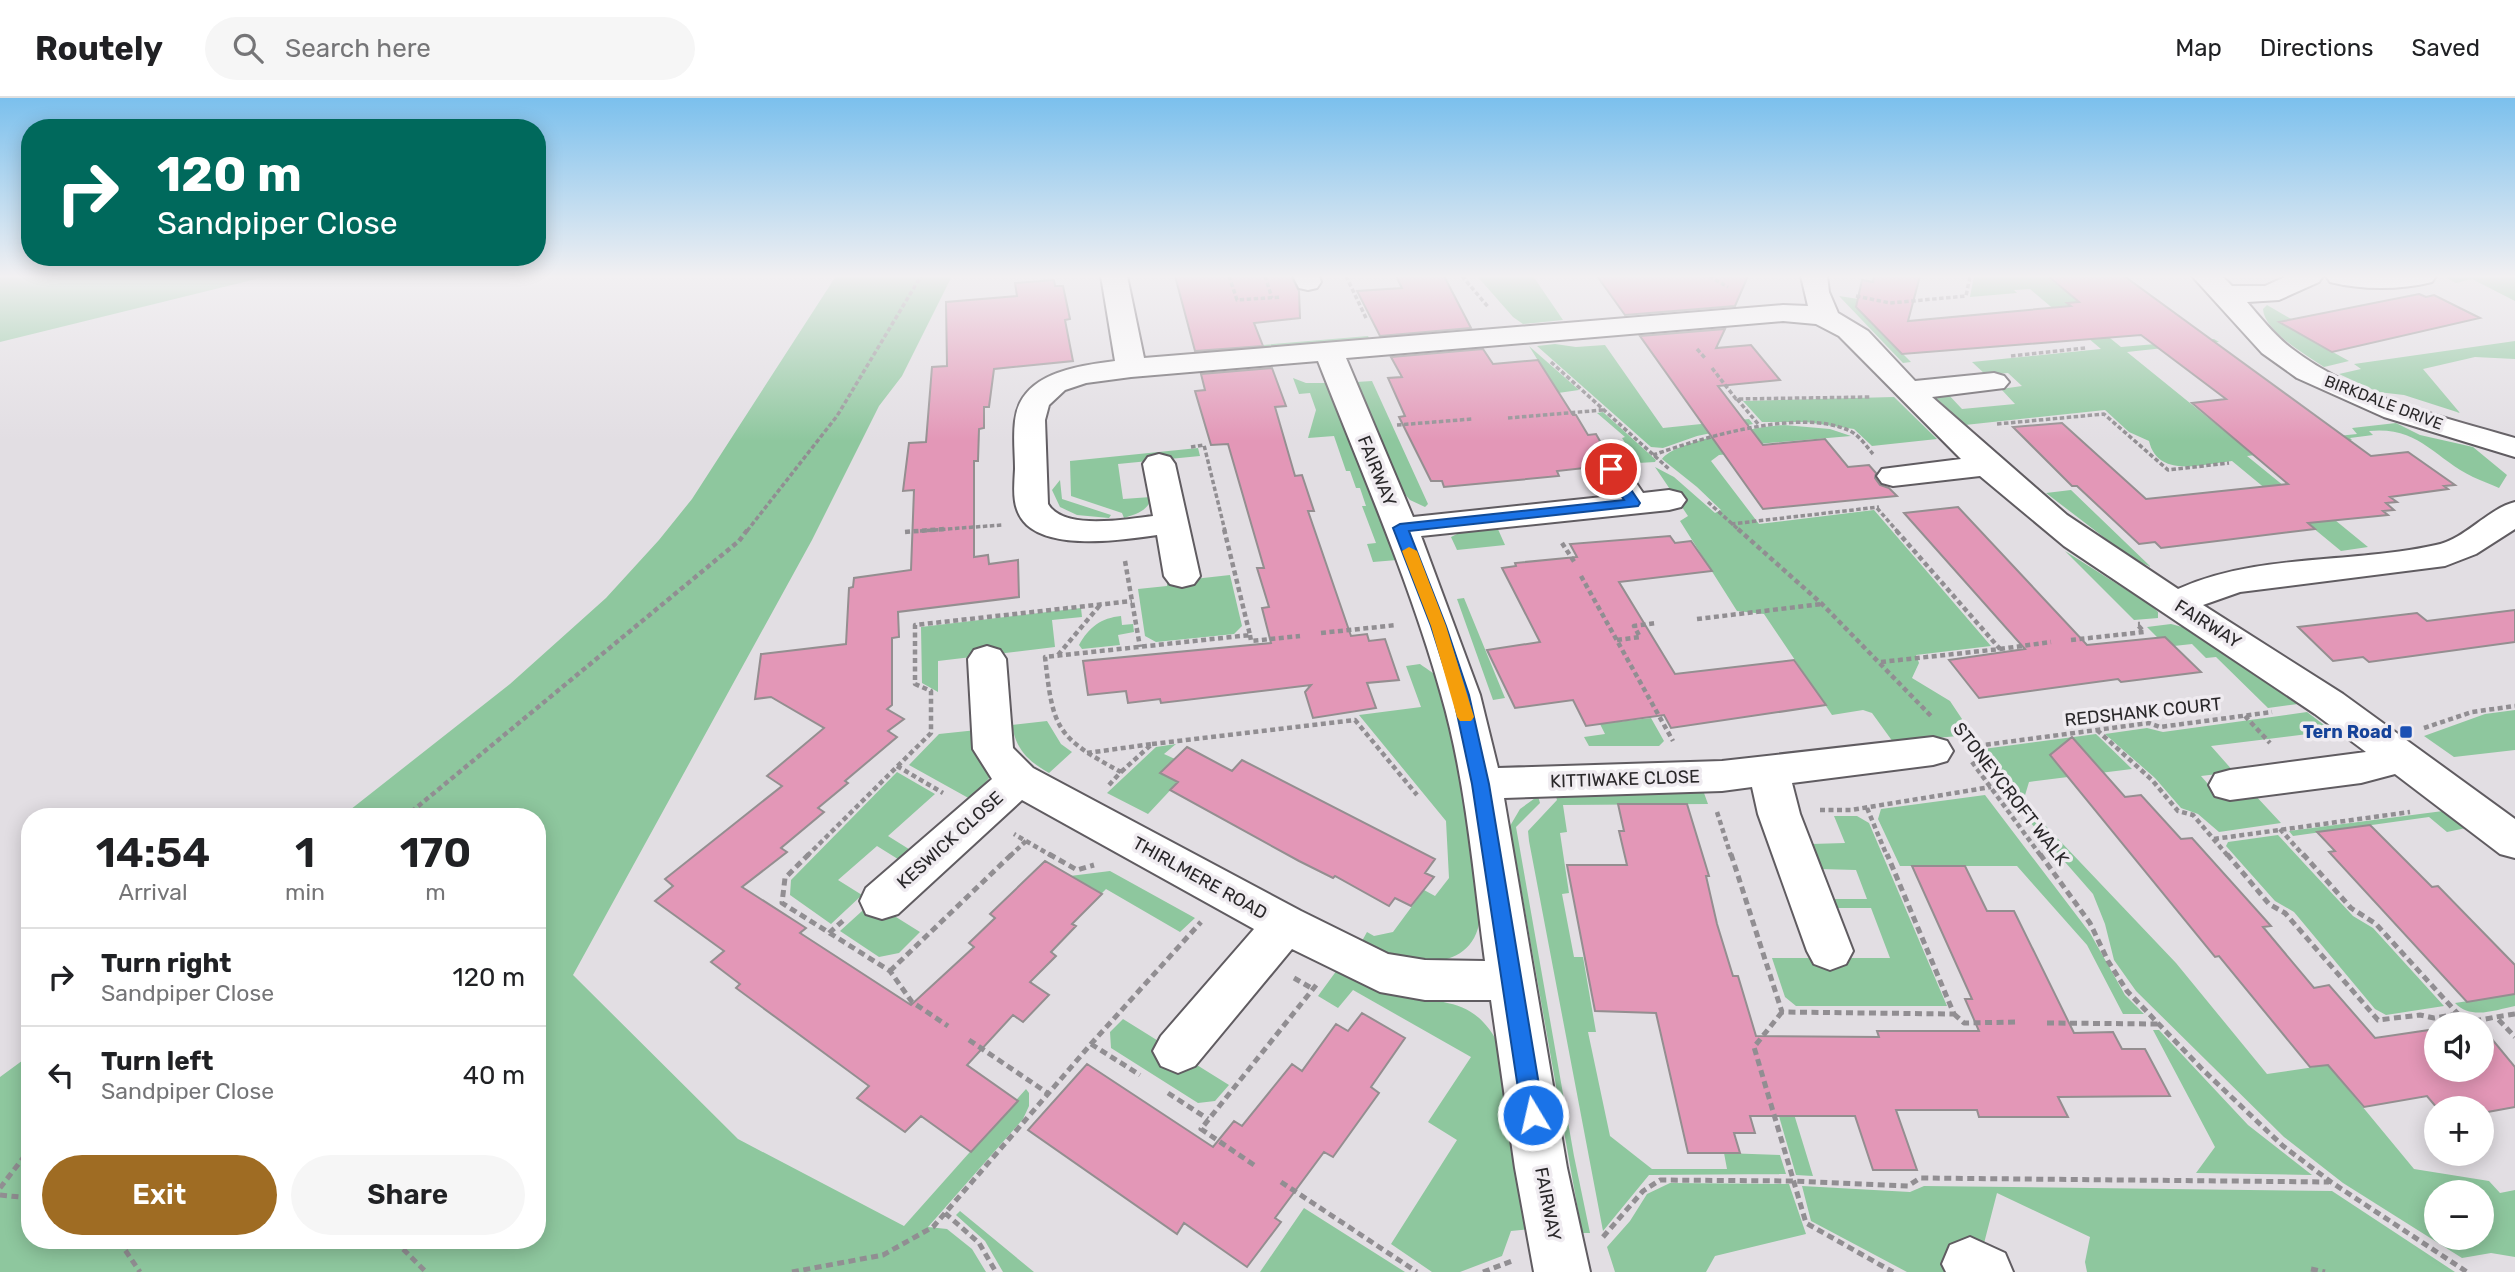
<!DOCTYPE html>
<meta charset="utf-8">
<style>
:root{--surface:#fff;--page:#f6f6f6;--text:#202124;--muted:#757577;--line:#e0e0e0;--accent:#9f6c23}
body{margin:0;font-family:Rubik,sans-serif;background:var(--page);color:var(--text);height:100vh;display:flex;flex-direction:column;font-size:26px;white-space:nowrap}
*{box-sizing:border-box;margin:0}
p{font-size:23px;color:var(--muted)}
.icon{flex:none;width:38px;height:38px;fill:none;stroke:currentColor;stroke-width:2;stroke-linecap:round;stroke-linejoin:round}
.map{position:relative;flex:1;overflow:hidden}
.side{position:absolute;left:21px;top:710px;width:525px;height:441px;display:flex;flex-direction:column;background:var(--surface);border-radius:28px;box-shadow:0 4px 18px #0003}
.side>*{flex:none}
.top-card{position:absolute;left:21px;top:21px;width:525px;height:147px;border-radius:28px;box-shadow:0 4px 18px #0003;background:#00695c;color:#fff;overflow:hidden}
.buttons{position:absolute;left:2424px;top:914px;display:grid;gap:14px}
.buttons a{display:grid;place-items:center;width:70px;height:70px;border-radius:50%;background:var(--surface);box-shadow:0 4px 18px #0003;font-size:35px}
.pin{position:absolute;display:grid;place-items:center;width:60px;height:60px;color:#fff;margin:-30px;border:4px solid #fff;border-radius:50%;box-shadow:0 2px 7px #0007}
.me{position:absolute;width:77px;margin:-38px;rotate:351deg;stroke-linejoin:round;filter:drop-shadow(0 0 5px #0008)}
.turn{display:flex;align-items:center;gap:24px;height:147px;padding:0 21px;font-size:32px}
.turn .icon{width:91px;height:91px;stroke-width:2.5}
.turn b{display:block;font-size:49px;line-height:60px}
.eta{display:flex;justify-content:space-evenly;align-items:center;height:119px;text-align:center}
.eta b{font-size:42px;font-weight:600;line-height:49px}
.button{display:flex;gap:14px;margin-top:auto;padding:14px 21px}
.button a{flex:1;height:80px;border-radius:42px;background:var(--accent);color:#fff;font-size:28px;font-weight:600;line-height:80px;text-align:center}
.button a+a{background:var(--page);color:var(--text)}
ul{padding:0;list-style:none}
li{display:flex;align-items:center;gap:21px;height:98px;padding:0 21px;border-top:2px solid var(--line)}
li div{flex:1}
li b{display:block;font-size:26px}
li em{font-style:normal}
header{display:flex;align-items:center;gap:42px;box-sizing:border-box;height:98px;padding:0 35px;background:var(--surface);border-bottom:2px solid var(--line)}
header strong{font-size:33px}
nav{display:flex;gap:38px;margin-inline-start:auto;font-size:24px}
.search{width:490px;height:63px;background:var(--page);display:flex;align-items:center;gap:18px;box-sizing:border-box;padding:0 24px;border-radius:38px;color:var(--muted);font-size:26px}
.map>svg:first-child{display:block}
.green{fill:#8ec79e;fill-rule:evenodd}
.building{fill:#e397b7;stroke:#948e90;stroke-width:2}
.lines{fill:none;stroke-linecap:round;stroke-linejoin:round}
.minor-casing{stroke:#605c61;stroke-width:4}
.path-far2{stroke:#918e92;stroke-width:3.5;stroke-dasharray:4.5 2.5;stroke-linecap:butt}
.path-far1{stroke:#918e92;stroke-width:4.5;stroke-dasharray:5 3.5;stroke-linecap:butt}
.path{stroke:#918e92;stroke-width:5;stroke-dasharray:7 4.5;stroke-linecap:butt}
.minor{fill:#fff;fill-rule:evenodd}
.route{fill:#1a73e8;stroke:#114b97;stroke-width:2}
.slow{fill:#f59e0b}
.transit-dot{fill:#1a4fb4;stroke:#efebf0;stroke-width:2.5}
.labels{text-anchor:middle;stroke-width:7;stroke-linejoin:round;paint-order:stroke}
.far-street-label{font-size:16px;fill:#2a282a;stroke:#efebf0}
.street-label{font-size:18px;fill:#2a282a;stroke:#efebf0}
.transit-label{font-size:18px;font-weight:bold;fill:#164399;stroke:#efebf0;text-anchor:end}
</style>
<header>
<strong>Routely</strong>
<div class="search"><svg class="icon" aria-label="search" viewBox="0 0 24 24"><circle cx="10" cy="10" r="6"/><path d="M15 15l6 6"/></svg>Search here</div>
<nav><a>Map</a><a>Directions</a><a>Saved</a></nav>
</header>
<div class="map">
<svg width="2515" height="1174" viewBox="0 0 2515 1174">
<rect width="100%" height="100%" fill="#e2dee3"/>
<path class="green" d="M0 178H268L0 244Z
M836 178H952L902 278 879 308 812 442 573 877 738 1041 904 1128 1026 991 1029 995V1008L1023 1021 928 1129 947 1131 972 1151 986 1174H0V979L30 957V1143H537V719H341L510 586 606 500 659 442 692 401Z
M1477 178H1533L1563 222 1523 226 1513 219Z
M1974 178H2046L2072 198 2144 192 2151 197 2067 205 2121 249 2214 241 2219 244 2127 254 2243 348 2357 336 2352 330 2396 325 2420 337 2473 349 2507 377 2499 390C2491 386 2481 383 2473 379 2434 360 2419 328 2369 333L2373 337 2350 340 2352 342 2326 345 2330 348 2247 358 2300 401 2308 400 2368 449 2341 453 2232 363C2203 366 2158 381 2149 343L2129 334 2105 312 1965 327 1933 297 1947 295 1962 311 2015 306 2001 291 2022 288 2008 275 1986 277 1972 264 2101 251 2030 191 2014 192 2017 195 1970 199Z
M2443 178H2515V203L2472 181 2456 185Z
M1839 198 1891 206 1863 216 1911 264 1903 265Z
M2267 207 2298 225 2293 232 2349 263 2324 269C2306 257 2264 233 2263 211Z
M1368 238 1370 242 1206 258 1204 252Z
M2515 243V261L2475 259 2423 271 2460 315 2404 297 2378 294 2339 276 2361 271 2354 266Z
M1555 246 1576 249 1605 247 1663 330 1749 321 1753 326 1697 338 1663 350 1651 349 1537 248Z
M1529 248 1579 292 1558 295Z
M1293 280 1306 285H1328L1397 462 1373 464 1367 446 1376 445 1362 408H1366L1360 390H1356L1350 373H1346L1334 338 1308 340 1316 312 1310 295 1299 296Z
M1372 283 1428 406 1425 409 1410 402 1403 394 1356 284Z
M1894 299 1937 341 1872 348 1854 331 1806 324H1762L1743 303Z
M1603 314 1656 362 1655 364 1638 365 1622 340 1625 339 1597 315Z
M1784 327 1830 331 1851 338 1757 346 1761 353 1719 357 1711 363 1759 426 1874 412 1991 548 1916 557 1919 565 1912 580 1950 603 1962 621 1958 638 1893 644 1872 615 1863 612 1832 617 1764 516 1737 513 1680 423 1688 418 1655 369 1674 379 1715 415 1721 412 1697 389 1662 361C1677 342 1758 329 1784 327Z
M1198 350 1200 358 1118 366 1123 401 1151 399C1149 413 1136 416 1124 420L1122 415 1071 398 1070 363Z
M1060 382 1062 401 1111 417 1109 420 1077 417 1060 409 1052 392Z
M2071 392 2151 469 2131 460 2046 395Z
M1497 429 1505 447 1457 452 1451 439 1463 433Z
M2065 453 2152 508 2158 514V520L2134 522Z
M1230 477 1242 528 1234 536 1156 544 1145 538 1138 491 1167 488V484Z
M1464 500 1505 600 1493 602 1457 501Z
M1081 510 1082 519 1052 522 1055 549 938 563V594L922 585 921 529Z
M1121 518 1122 527 1133 526 1134 534 1118 537 1120 547 1082 551 1079 547C1089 529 1101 520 1121 518Z
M2171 526 2186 530 2298 606 2268 610 2216 559 2206 560 2192 546 2174 548 2165 539 2158 540 2147 529Z
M1420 566C1425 570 1433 574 1437 579 1450 595 1484 803 1479 826 1468 880 1394 867 1362 843L1367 834 1374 838 1393 834 1424 792 1435 798 1449 780 1446 723 1359 617 1421 609 1406 568Z
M2515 612V652L2454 659 2424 638 2485 616Z
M2307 614 2332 633 2211 648 2234 674 2201 678 2221 701 2254 696 2281 725 2219 734 2198 716 2181 710 2155 680 2105 636 2147 630 2163 634Z
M1651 620 1664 643 1659 648H1589L1584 639 1605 636 1600 626Z
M1047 623 1061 646 1072 654 1049 675C1028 663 1016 652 1012 627Z
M977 632 989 680 972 702 909 667 939 636Z
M2096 636 2132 671 2029 684 2023 704 2176 865 2267 976 2328 967 2414 1071 2489 1083 2500 1095 2515 1092V1159L2491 1155 2462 1160 2343 1085 2284 1039 2136 893 2114 862 2105 826 2093 796 1968 653ZM2436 1094H2482V1139H2436Z
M1176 646 1164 656 1175 661 1160 675 1178 684 1148 716 1107 695 1156 649Z
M897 674 935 696 888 738 912 753 901 763 877 748 838 782 862 797 831 826 790 797 791 782Z
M1555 695H1704L1708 706 1563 707 1567 734 1560 735 1569 795 1562 796 1574 859H1583L1596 934H1588L1610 1038 1652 1071H1727L1724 1055 1780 1057 1786 1076 1649 1077 1603 1133 1529 743 1528 733 1557 702Z
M1985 697 2090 835 2125 897 2144 916H2123L2087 847 2017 768H1900L1878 721 1881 711Z
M1538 698 1540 705 1516 729 1574 1058 1590 1135H1582L1510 728 1520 711Z
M2443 713 2466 730 2447 734 2429 719 2293 738 2289 733Z
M1834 718H1857L1869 725 1947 908H1796L1785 899 1772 860H1890L1871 810H1836L1833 801H1867L1856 772 1820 771 1811 746 1845 745Z
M2278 737 2353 818 2373 830 2444 908 2386 917 2375 911 2294 814 2275 803 2226 748 2228 744Z
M1110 773 1195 820 1180 834 1106 791 1101 796 1070 778Z
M872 804 920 834 899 855 879 859 840 833Z
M1337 872C1356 883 1375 893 1397 897 1446 906 1476 899 1501 951L1530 1131 1511 1133 1502 1158 1460 1174H1432L1391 1146 1457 1042 1428 1024 1471 959 1353 892 1338 910 1318 898Z
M2515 896V908C2495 912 2471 922 2455 905Z
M1123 921 1229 987 1215 1003 1198 1005 1111 950 1110 934Z
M2153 932H2159L2248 1027 2312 1077 2196 1075 2215 1049Z
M1770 938 1813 1078 1796 1077 1759 949Z
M1670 1085 1789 1086 1806 1136 1715 1158 1706 1174H1615L1607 1149 1630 1123 1647 1096Z
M1802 1088 1910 1094 1924 1088 2332 1093 2455 1174H2087L2085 1164 2090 1139 1997 1095 1982 1153 1959 1174H1907L1811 1123Z
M1304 1110 1405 1174H1260Z
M960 1113 1034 1174H1003L985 1143 956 1117Z"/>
<path class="building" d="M1175 178H1291L1299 193 1300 220 1254 225 1263 248 1195 253Z
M1396 178H1444L1471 230 1380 238 1357 193 1402 190Z
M1597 178H1748L1735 208 1625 217Z
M1874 178H1920L1908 223 2071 208 2067 205 2079 204 2048 178H2124L2371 358 2408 354 2455 387 2444 388 2448 391 2390 399 2397 404 2386 405 2394 412 2383 413 2388 417 2308 425 2315 431 2161 450 2155 444 2139 446 2077 388H2072L2013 329 2062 325 2146 401 2288 386 2192 305 2226 301 2141 237 1902 256 1856 209 1862 182 1873 184Z
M1054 182 1055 188H1063L1070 221 1065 222 1073 263 994 271 989 309H984V330L979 331 978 363H974V459L988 457 989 466 1018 462 1019 499 898 514 899 539 892 540V607L887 611 904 621 888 633 897 639 845 683 848 685 818 710 824 714 781 750 787 754 742 789 806 830 800 835 911 907 974 849 969 845 995 820 990 816 1045 763 1102 796 1072 826 1076 828 1051 854 1056 858 1030 884 1049 897 1023 924 1013 917 967 967 1018 1003 971 1054 921 1018 905 1034 857 1000 869 988 736 890 740 886 711 864 724 853 655 803 673 788 665 781 782 688 767 678 824 630 771 599 755 601 761 556 846 546 849 490 853 489 854 480 911 472 914 392 903 393 909 345 926 344 932 269 947 268 946 204 1017 198 1015 185Z
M2419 196 2426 199 2434 197 2480 220 2332 254 2279 224Z
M1725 231 1716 250 1751 247 1780 282 1718 288 1763 347 1825 341 1848 369 1869 367 1876 375 1875 380 1880 387 1889 390 1897 398 1763 411 1640 238Z
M1483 251 1493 266 1538 262 1573 317H1576L1588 337 1596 336 1609 359 1599 361 1593 369 1557 373 1559 378 1444 389 1442 383H1431L1399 319 1405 318 1388 280 1402 279 1391 259Z
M1272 270 1286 308 1275 309 1295 378 1302 377 1314 413H1308L1351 538 1367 536 1369 543 1385 541 1399 582 1367 585 1376 610 1313 620 1305 594 1311 587 1161 605 1160 601 1128 605 1126 593 1088 597 1083 563 1271 545 1262 510 1269 509 1257 470H1264L1228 346 1211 347 1195 293 1205 292 1201 276Z
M1958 409 2087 547 2165 539 2201 574 2121 584 2118 581 1979 600 1949 562 2025 551 1904 415Z
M1670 438 1675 445 1691 443 1712 473 1619 484 1675 576 1794 562 1826 607 1671 630 1664 617 1586 628 1573 602 1515 610 1487 552 1540 544 1502 470 1516 468 1515 465 1577 459 1570 446Z
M2515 512V544L2369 564 2363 559 2333 563 2298 529 2417 515 2427 523Z
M2072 639 2125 699 2141 697 2181 741 2192 740 2271 828 2263 829 2314 890 2329 887 2375 940 2436 931V971H2482V929L2515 969V1009L2482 1015V1010H2437L2427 998 2364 1009 2328 967 2310 969 2219 858 2215 859 2050 657Z
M1187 649 1232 673 1242 662 1435 761 1425 775 1434 779 1411 808 1395 800 1389 808 1335 778 1333 780 1299 763 1170 692 1178 684 1160 675Z
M1618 706H1687L1709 778H1706L1717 826 1733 878H1738L1756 938 1879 939 1877 933H1979L1965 901H1972L1912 768H1965L1987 813H2014L2074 935 2113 934 2122 951H2145L2170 998 2058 999 2068 1019H1979L1977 1012H1896L1917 1072H1873L1855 1018H1750L1755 1035H1734L1740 1055H1688L1656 915 1595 913 1567 767H1627L1619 733H1624Z
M2370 727 2432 789 2438 788 2515 867V896L2467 904 2329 754 2335 753 2317 734Z
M1362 915 1405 940 1371 989 1379 995 1333 1059 1324 1054 1275 1120 1281 1124 1247 1169 1184 1125 1177 1136 1028 1032 1087 966 1213 1049 1234 1023 1242 1028 1292 966 1302 973 1336 926 1348 933Z"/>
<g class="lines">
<g class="minor-casing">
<path id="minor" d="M1101 178H1127L1144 260 1783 207 1808 208 1801 178H1827L1829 194 1838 215 1868 233 1915 283 1994 275 2004 278 2009 284 2004 290 1932 299 2067 417 2178 491C2258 455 2351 466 2436 447 2466 441 2487 411 2515 404V431L2476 456 2445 468 2240 494 2203 507 2343 596 2515 721V760L2500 756 2395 676 2361 685 2230 702 2215 698 2209 687 2215 676 2230 672 2366 654 2315 616 2064 448 1980 378 1893 388 1882 385 1877 378 1882 371 1961 361 1839 238 1816 226 1783 223 1346 260 1413 419 1612 398 1595 371 1600 364 1611 361 1622 364 1643 395 1669 392 1681 395 1686 402 1681 409 1669 412 1421 438 1480 597 1498 670 1722 663 1933 639 1947 643 1953 653 1947 663 1933 667 1792 685 1800 716 1853 853 1846 866 1830 872 1814 866 1807 853 1758 716 1752 689 1722 693 1504 700 1567 1070 1590 1174H1534L1515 1070 1491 902H1425L1380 894 1292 851 1195 968 1178 975 1161 968 1153 953 1161 938 1254 831 1022 702 898 816 882 821 866 816 860 803 866 790 992 681 973 651 968 561 974 552 987 548 1000 552 1006 561 1013 650 1033 670 1301 813 1388 856 1425 862 1485 863C1473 774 1466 682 1441 596 1409 482 1361 373 1318 263L1131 279 1086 285 1065 292 1049 307 1045 322 1048 406C1064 433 1126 421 1153 418L1143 366 1148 359 1159 356 1170 359 1175 366 1200 478 1194 486 1182 489 1170 486 1164 478 1157 437C1122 442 1055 452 1027 427 1011 412 1014 391 1015 371 1015 356 1013 339 1015 323 1020 275 1077 268 1115 263Z
M1293 178H1319L1321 184 1317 190 1308 192 1299 190Z
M2192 178H2222L2232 188H2265L2287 178H2323L2319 184 2279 202 2247 204C2261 220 2274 237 2291 250 2354 299 2440 318 2515 340V359L2384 319 2297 280 2262 255Z
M2326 178H2436L2432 184C2400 192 2362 192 2330 184Z
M1970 1139 2005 1155 2013 1174H1946L1942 1166 1950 1147Z"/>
</g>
<path class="path-far2" d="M1229 178 1237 202 1281 199
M1265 178 1272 200
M1346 178 1367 222
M1462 178 1489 210
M1709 178 1728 189
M1856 198 1890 205 1966 198 1970 178
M1697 251 1705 260
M2011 258 2086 250
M1551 264 1669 371
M1712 270 1736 301 1870 299
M1737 301 1759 327
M1508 320 1603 312
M1997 326 2104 316 2168 372 2229 365
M1397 327 1472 321
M1191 349 1204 347 1225 433
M1653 357C1702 340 1801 309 1850 333 1860 338 1866 348 1873 356
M1708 404 1740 433
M1877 410 1897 433
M1731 426 1879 409
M747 433 837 318 921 178
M920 433 1002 427"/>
<path class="path-far1" d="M1738 431 1822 506 1931 618
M905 434 944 431
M1562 445 1575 465
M1125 463 1140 549
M1581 478 1673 643
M1697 521 1822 506
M1321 535 1397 527
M1250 537 1251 543 1300 538
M1617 542 1640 539 1634 528 1656 525
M2071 542 2144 534 2137 526H2140
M2000 551 2051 544
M1058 557 1100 507
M1881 564 2000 551 1895 431
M2245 618 2270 645
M2424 630 2472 614 2515 608
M2097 632 2152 682 2178 713 2193 717 2228 758
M1152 646 1355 622 1417 697
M1969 649 2149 625 2160 629 2272 614
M1087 655 1152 646 1121 674
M1972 664 2041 758
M897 668 943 695
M1109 687 1121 674C1056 639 1053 631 1045 559L1250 537 1224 431
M1867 710 1887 758
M1820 712H1851L1991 689
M1717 714 1731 758
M405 719 739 443 748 431
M2280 731 2304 758
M2214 741 2410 714
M1026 743 1052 758
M807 758 931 635V593L915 586V527L1132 503
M1010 758 1026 743 1014 736"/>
<path class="path" d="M809 756 785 780 782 805 890 873 912 904 948 928
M1049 756 1077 772 1094 767
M1731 756 1782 914 1954 916 1887 756
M2040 756 2090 825 2108 863 2127 893 2201 970 2283 1048 2331 1084 2467 1174
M2227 756 2269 806 2285 815 2378 922 2420 917 2434 920 2458 916
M2303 756 2351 810 2376 826 2458 916 2475 923 2496 919
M829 835 846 820
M890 873 1012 756
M1294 880 1313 891
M1782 914 1754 949 1806 1125 1893 1174
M1954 916 1964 925 2017 924
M2515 916 2496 919 2515 939
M2047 925 2158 926
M969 942 1049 996
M1091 946 1140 977
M1168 995 1208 1021
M1254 1067 1201 1031 1317 886
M1281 1084 1417 1174
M0 1090 30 1051
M0 1097 30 1100
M945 1115 979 1145 996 1174
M1603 1139 1643 1093 1660 1082 1792 1083 1908 1088 1920 1080 2329 1084
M119 1143 140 1174
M395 1143 426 1174
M2311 1171 2325 1174
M792 1174 883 1157 933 1129 1091 946 1201 824
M1483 1174 1512 1163"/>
<use href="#minor" class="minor"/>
</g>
<linearGradient id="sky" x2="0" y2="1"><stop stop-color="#7bc0ed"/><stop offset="0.52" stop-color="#f2f0f2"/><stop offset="1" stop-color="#f2f0f2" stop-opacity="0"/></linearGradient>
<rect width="2515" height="343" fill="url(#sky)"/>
<path class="route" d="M1611 367 1615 368 1640 405 1638 408 1409 433 1446 528 1469 597 1489 686 1544 1017 1540 1023 1533 1026 1526 1023 1522 1017 1472 686 1453 597 1431 528 1393 430 1400 426 1624 402 1604 371Z"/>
<path class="slow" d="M1409 449 1417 453 1446 528 1474 619 1471 623H1460L1457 619 1431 528 1402 453Z"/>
<rect class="transit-dot" x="2399" y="627" width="14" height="14" rx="3.5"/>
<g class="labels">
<g class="far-street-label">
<text transform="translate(2384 304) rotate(21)" y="6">BIRKDALE DRIVE</text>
</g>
<g class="street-label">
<text transform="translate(1377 373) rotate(68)" y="6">FAIRWAY</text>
<text transform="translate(2208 526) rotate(32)" y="6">FAIRWAY</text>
<text transform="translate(2143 614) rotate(-6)" y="6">REDSHANK COURT</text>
<text transform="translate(1625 681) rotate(-2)" y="6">KITTIWAKE CLOSE</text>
<text transform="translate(2011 696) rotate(52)" y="6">STONEYCROFT WALK</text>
<text transform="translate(950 742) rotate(-42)" y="6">KESWICK CLOSE</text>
<text transform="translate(1200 780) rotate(29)" y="6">THIRLMERE ROAD</text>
<text transform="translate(1548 1106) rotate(79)" y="6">FAIRWAY</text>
</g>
<g class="transit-label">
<text x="2392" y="640">Tern Road</text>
</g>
</g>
</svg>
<div class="buttons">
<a><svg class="icon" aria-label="sound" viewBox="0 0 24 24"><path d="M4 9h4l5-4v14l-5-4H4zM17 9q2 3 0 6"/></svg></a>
<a>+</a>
<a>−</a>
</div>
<div class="pin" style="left:1611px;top:371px;background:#d93025"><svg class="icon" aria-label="arrive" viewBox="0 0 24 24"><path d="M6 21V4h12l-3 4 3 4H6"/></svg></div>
<svg class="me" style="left:1533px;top:1017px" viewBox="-20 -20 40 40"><circle r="17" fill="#1a73e8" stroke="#fff" stroke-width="3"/><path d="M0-11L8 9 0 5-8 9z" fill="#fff"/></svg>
<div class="top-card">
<div class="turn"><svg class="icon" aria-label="right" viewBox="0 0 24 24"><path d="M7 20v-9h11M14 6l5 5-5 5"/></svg><div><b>120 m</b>Sandpiper Close</div></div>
</div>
<section class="side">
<div class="eta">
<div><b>14:54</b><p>Arrival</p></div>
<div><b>1</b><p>min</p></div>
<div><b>170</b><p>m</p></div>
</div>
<ul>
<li><svg class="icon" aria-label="right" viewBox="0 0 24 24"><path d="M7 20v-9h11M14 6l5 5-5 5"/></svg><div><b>Turn right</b><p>Sandpiper Close</p></div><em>120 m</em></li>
<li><svg class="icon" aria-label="left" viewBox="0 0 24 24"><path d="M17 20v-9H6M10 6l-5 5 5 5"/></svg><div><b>Turn left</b><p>Sandpiper Close</p></div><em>40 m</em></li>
</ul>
<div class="button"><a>Exit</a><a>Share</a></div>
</section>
</div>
